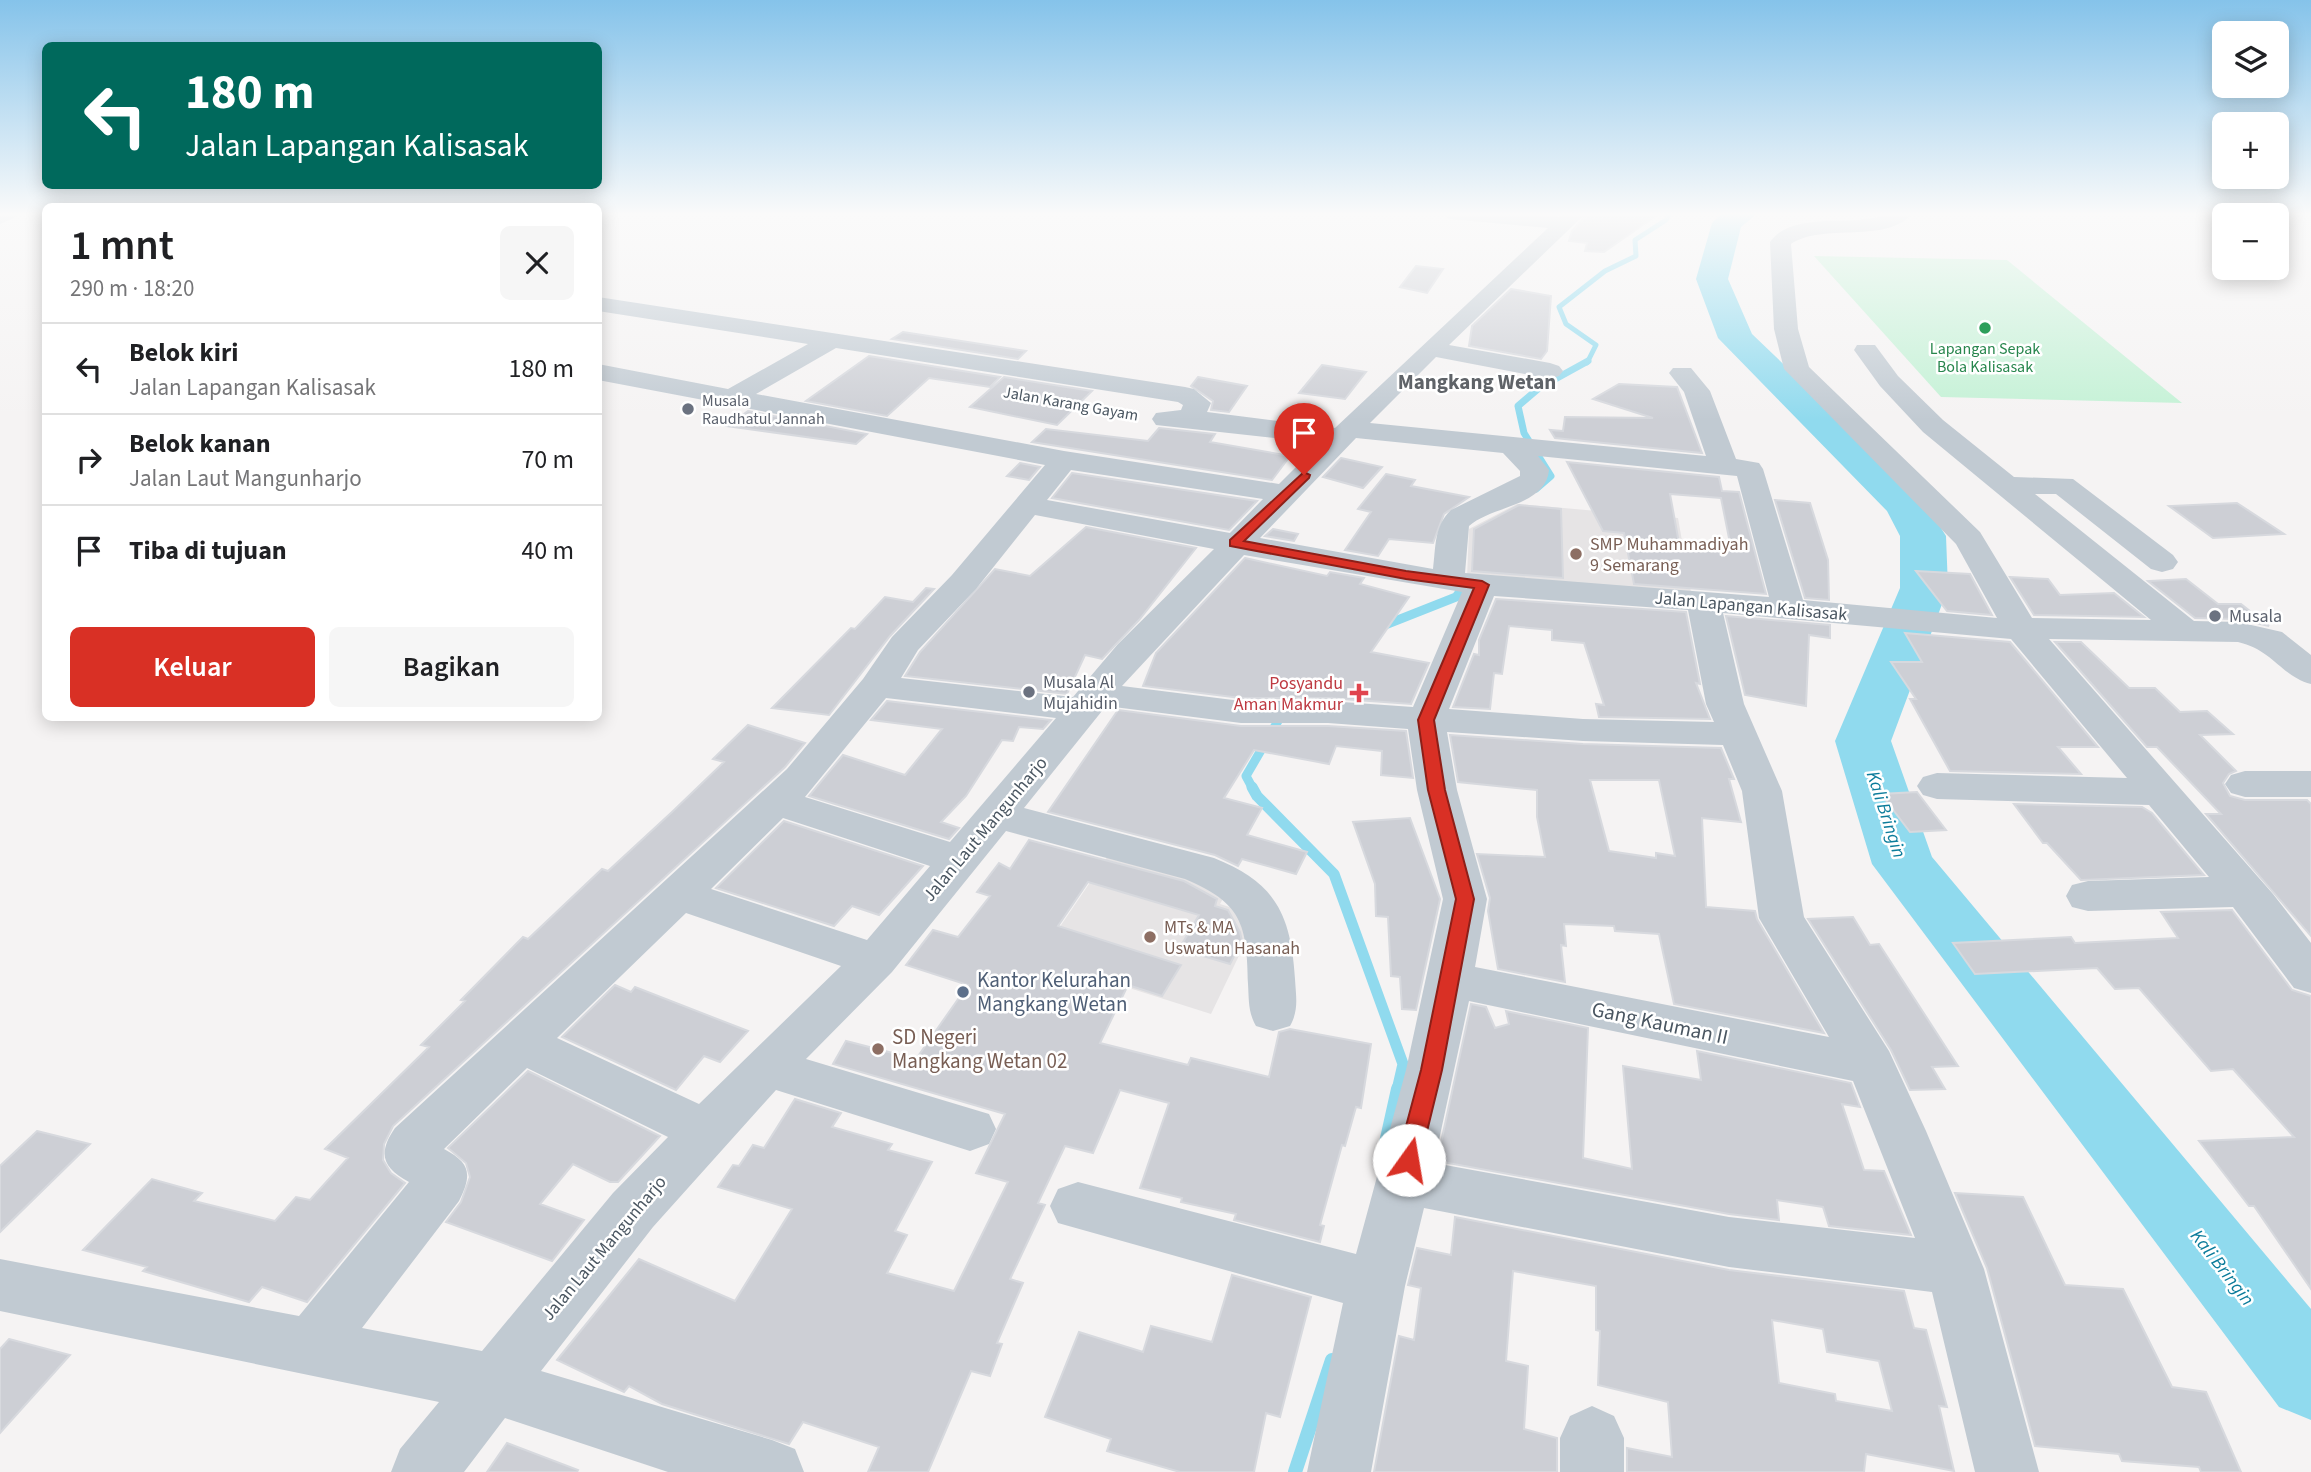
<!DOCTYPE html>
<html lang="id">
<meta charset="utf-8">
<style>
:root{--surface:#fff;--page:#f6f6f6;--text:#202124;--muted:#757577;--line:#e0e0e0;--accent:#d93025}
body{margin:0;font-family:"Source Sans 3",sans-serif;background:var(--page);color:var(--text);height:100vh;display:flex;flex-direction:column;font-size:26px;white-space:nowrap}
*{box-sizing:border-box;margin:0}
p{font-size:23px;color:var(--muted)}
.icon{flex:none;width:38px;height:38px;fill:none;stroke:currentColor;stroke-width:2;stroke-linecap:round;stroke-linejoin:round}
.map{position:relative;flex:1;overflow:hidden}
.drawer{position:absolute;left:42px;top:203px;width:560px;height:518px;display:flex;flex-direction:column;background:var(--surface);border-radius:10px;box-shadow:0 4px 18px #0003}
.drawer>*{flex:none}
.banner{position:absolute;left:42px;top:42px;width:560px;height:147px;border-radius:10px;box-shadow:0 4px 18px #0003;background:#00695c;color:#fff;overflow:hidden}
.fabs{position:absolute;left:2212px;top:21px;display:grid;gap:14px}
.fabs a{display:grid;place-items:center;width:77px;height:77px;border-radius:10px;background:var(--surface);box-shadow:0 4px 18px #0003;font-size:35px}
.pin{position:absolute;display:grid;place-items:center;width:60px;height:60px;color:#fff;margin:-72px -30px;border-radius:50% 50% 50% 0;rotate:-45deg;box-shadow:0 0 7px #0007}
.pin .icon{rotate:45deg}
.me{position:absolute;width:77px;margin:-38px;rotate:13deg;stroke-linejoin:round;filter:drop-shadow(0 0 5px #0008)}
.turn{display:flex;align-items:center;gap:24px;height:147px;padding:0 28px;font-size:32px}
.turn .icon{width:91px;height:91px;stroke-width:2.5}
.turn b{display:block;font-size:49px;line-height:60px}
.round{display:grid;place-items:center;flex:none;width:74px;height:74px;border-radius:10px;background:var(--page)}
.head{display:flex;align-items:center;justify-content:space-between;height:119px;padding:0 28px}
h1{font-size:42px;font-weight:600;line-height:52px}
.primary-button{display:flex;gap:14px;margin-top:auto;padding:14px 28px}
.primary-button a{flex:1;height:80px;border-radius:10px;background:var(--accent);color:#fff;font-size:28px;font-weight:600;line-height:80px;text-align:center}
.primary-button a+a{background:var(--page);color:var(--text)}
ul{padding:0;list-style:none}
li{display:flex;align-items:center;gap:21px;height:91px;padding:0 28px;border-top:2px solid var(--line)}
li div{flex:1}
li b{display:block;font-size:26px}
li em{font-style:normal}
.map>svg:first-child{display:block}
.education{fill:#e6e4e5}
.green{fill:#c3f1d5}
.lines{fill:none;stroke-linecap:round;stroke-linejoin:round}
.stream-far4{stroke:#90daee;stroke-width:5}
.stream-far3{stroke:#90daee;stroke-width:7}
.stream-far2{stroke:#90daee;stroke-width:9}
.stream-far1{stroke:#90daee;stroke-width:11}
.stream{stroke:#90daee;stroke-width:14}
.river{fill:#90daee;fill-rule:evenodd}
.building{fill:#cdcfd5;stroke:#d7d9de;stroke-width:2;fill-rule:evenodd}
.minor{fill:#c1cad2;fill-rule:evenodd}
.route{fill:#d93025;stroke:#8d1f18;stroke-width:2}
.leisure-dot{fill:#2e9e5b;stroke:#fff;stroke-width:2.5}
.worship-dot{fill:#6b7280;stroke:#fff;stroke-width:2.5}
.education-dot{fill:#8d6e63;stroke:#fff;stroke-width:2.5}
.health-dot{fill:#e0444e;stroke:#fff;stroke-width:2.5}
.service-dot{fill:#5c6f8a;stroke:#fff;stroke-width:2.5}
.labels{text-anchor:middle;stroke-width:5;stroke-linejoin:round;paint-order:stroke}
.far-leisure-label{font-size:16px;fill:#27864d;stroke:#fff}
.far-worship-label{font-size:16px;fill:#5b616d;stroke:#fff;text-anchor:start}
.far-street-label{font-size:16px;fill:#4a5661;stroke:#fff}
.education-label{font-size:18px;fill:#785e54;stroke:#fff;text-anchor:start}
.street-label{font-size:18px;fill:#4a5661;stroke:#fff}
.worship-label{font-size:18px;fill:#5b616d;stroke:#fff;text-anchor:start}
.health-label{font-size:18px;fill:#be3a42;stroke:#fff;text-anchor:end}
.water-label{font-size:19px;font-style:italic;fill:#0c7c9b;stroke:#fff}
.far-district-label{font-size:21px;font-weight:bold;fill:#5f6368;stroke:#fff}
.near-service-label{font-size:21px;fill:#4e5e75;stroke:#fff;text-anchor:start}
.near-street-label{font-size:21px;fill:#4a5661;stroke:#fff}
.near-education-label{font-size:21px;fill:#785e54;stroke:#fff;text-anchor:start}
</style>
<div class="map">
<svg width="2311" height="1472" viewBox="0 0 2311 1472">
<rect width="100%" height="100%" fill="#f5f3f3"/>
<path class="education" d="M1517 504 1678 518 1692 598 1467 578 1469 529Z
M1112 850 1231 884 1220 904 1258 916 1211 1014 1038 959Z"/>
<path class="green" d="M1814 256 2007 260 2182 403 1941 397Z"/>
<g class="lines">
<path class="stream-far4" d="M1587 363 1596 345 1566 324 1559 307 1605 271 1636 256 1635 240 1666 220 1670 213"/>
<path class="stream-far3" d="M1536 489 1551 476 1524 433 1518 406 1539 388 1588 361"/>
<path class="stream-far2" d="M1380 627 1456 597 1462 589V580
M1253 789 1246 776 1289 702 1308 692"/>
<path class="stream-far1" d="M1252 787 1257 796 1334 874 1403 1064 1397 1090"/>
<path class="stream" d="M1384 1152 1398 1089
M1295 1472 1332 1360"/>
<path class="river" d="M1722 213H1758L1741 227 1728 279 1752 334 1921 496 1946 536 1948 588 1891 741 1932 857 2311 1309V1420L2279 1407 1872 864 1835 741 1900 588V536L1887 511 1718 338 1696 279 1712 223Z"/>
</g>
<path class="building" d="M1588 213H1660L1604 252 1585 251 1587 243 1569 241 1572 231Z
M1416 266 1443 269 1427 293 1400 287Z
M1511 289 1551 296 1547 351 1541 359 1469 346 1472 326Z
M903 332 1026 351 1018 359 892 339Z
M869 356 1000 377 990 387 929 378 887 416 806 401Z
M1322 365 1366 372 1345 399 1299 393Z
M1004 377 1092 391 1057 425 970 407Z
M1198 377 1247 386 1229 412 1211 410 1213 401 1191 386Z
M1619 384 1677 387 1702 453 1555 438 1550 430 1563 431 1565 417 1653 418 1593 399Z
M748 411 867 434 856 444 727 426Z
M1159 428 1215 434 1210 442 1290 456 1272 480 1032 442 1046 429 1148 441Z
M1341 458 1382 467 1363 488 1323 477Z
M1567 462 1719 477 1722 491 1739 492 1766 594 1634 584 1624 533 1603 531ZM1670 494 1721 498 1731 548 1679 543Z
M1020 463 1040 467 1029 480 1007 476Z
M1072 473 1257 501 1229 530 1052 498Z
M1386 474 1415 480 1411 486 1469 497 1444 514 1433 543 1389 539 1378 556 1345 550 1371 512 1358 509Z
M1775 500 1810 503 1828 560 1829 600 1805 598Z
M2237 503 2284 534 2213 538 2169 506Z
M1519 505 1561 509 1563 578 1472 571 1474 529Z
M1086 527 1196 548 1139 620 1102 659 1085 655 1067 694 905 676 920 652 995 569 1030 576Z
M1273 529 1298 534 1294 541 1265 536Z
M1245 558 1327 576 1330 572 1364 578 1360 584 1409 597 1371 652 1429 663 1411 704 1328 698H1241L1143 686 1156 653Z
M1916 571 1970 574 1992 615 1947 611Z
M2010 577 2048 579 2060 595 2114 593 2144 617 2034 615Z
M2186 579 2218 604H2241L2269 626 2238 619 2195 618 2148 581Z
M926 588 934 589 890 636 829 715 772 708 851 628 855 629 885 597 913 602Z
M1496 599 1686 612 1700 684 1696 683 1710 719 1599 717 1596 704 1604 705 1584 643 1552 640V630L1509 626 1502 674 1494 673 1490 709 1453 707 1474 654 1479 655V640Z
M1726 616 1830 625V638L1809 635 1806 706 1745 695Z
M1905 633 2010 642 2098 747H2058L2081 774 1950 771 1910 699H1916L1891 662H1922Z
M2055 642H2081L2129 688H2155L2180 712 2207 711 2233 734 2200 735 2236 771 2229 774 2223 783 2230 796 2245 800H2307L2311 804V936L2206 814H2221L2157 747H2147Z
M887 701 1051 720 1043 729 1019 727 1013 741 1002 740 966 796 941 822 959 828 949 839 809 796 843 755 905 775 942 729 871 720Z
M1118 710 1241 726H1328L1406 731 1413 778 1381 775 1382 751 1336 746 1329 764 1254 750 1224 798 1262 808 1247 835 1307 852 1296 874 1242 859 1238 866 1215 855 1048 812Z
M748 725 805 743 785 767 393 1126 384 1144 383 1160 391 1173 405 1183 307 1302 262 1287 249 1302 143 1271 147 1267 83 1250 152 1179 202 1193 194 1201 275 1221 296 1197 310 1200 348 1158 325 1149 429 1047 421 1045 465 1001 461 1000 523 937 528 939 602 869 608 871 672 812 724 762 713 759Z
M1450 735 1583 744 1721 748 1734 779H1729L1741 822 1702 818 1706 907 1755 911 1757 919 1824 1033 1674 1004 1659 934 1615 931 1614 926 1564 924 1566 946 1561 945 1565 982 1498 969 1488 911 1490 898 1477 854 1545 857 1537 817V790L1458 782ZM1590 780H1659L1675 856 1656 853V858L1609 851Z
M1917 792 1946 830 1910 832 1881 794Z
M2014 804 2142 807 2152 813 2204 875 2081 880 2047 843H2043Z
M1410 818 1440 899 1416 1010 1402 1009 1400 977 1391 976 1388 917 1376 916 1375 884 1353 822Z
M784 821 923 866 879 915 852 906 834 926 716 888Z
M1029 840 1184 881 1217 899 1215 906 1228 910 1240 932 1242 941 1230 964 1179 949 1199 915 1088 882 1058 926 1181 965 1162 996 1128 985 1100 1043 1188 1065 1191 1058 1269 1077 1279 1032 1290 1029 1371 1044 1361 1108 1356 1107 1345 1146 1342 1145 1320 1225 1324 1226 1320 1242 1234 1220 1236 1214 1181 1202 1182 1198 1140 1188 1169 1103 1120 1090 1093 1153 1065 1146 1038 1203 1045 1205 1010 1279 1023 1283 997 1343 1002 1344 990 1376 971 1371 928 1472H868L879 1447 803 1422 789 1444 662 1404 629 1386 624 1392 557 1360 639 1259 735 1301 792 1209 718 1187 733 1165 739 1166 753 1145 764 1148 795 1099 841 1113 832 1127 892 1144 888 1150 932 1162 895 1231 907 1235 887 1273 954 1291 1008 1182 976 1173 1005 1114 833 1064 846 1041 916 1059 968 985 906 965 933 930 958 937 990 896 977 892 999 863 1010 869Z
M2232 910 2292 990 2311 996V1289L2254 1206H2249L2199 1141 2294 1137 2233 1069 2211 1071 2139 988 2115 989 2097 968 1975 974 1953 943 2071 937 2075 943 2178 938 2161 912Z
M1853 917 1870 945 1879 944 1958 1066 1932 1067 1945 1089 1910 1090 1891 1050 1808 919Z
M615 985 631 992 635 987 748 1031 720 1062 704 1056 676 1090 562 1037Z
M1471 1004 1486 1007 1495 1028 1509 1024 1506 1011 1588 1028 1583 1158 1632 1169 1623 1066 1701 1080 1697 1051 1851 1083 1860 1107 1842 1104 1864 1170 1884 1171 1911 1235 1829 1226 1823 1207 1777 1200 1779 1220 1729 1214 1437 1161Z
M528 1071 660 1136 618 1182H610L573 1164 540 1204 584 1220 552 1261 446 1222 461 1202 470 1177 466 1163 448 1148Z
M37 1131 90 1144 0 1232V1166Z
M1955 1193 2023 1197 2065 1285 2123 1289 2172 1387 2206 1392 2241 1472H2201L2199 1467 2122 1461 2119 1454 2035 1446 1987 1268Z
M1455 1217 1729 1270 1904 1291 1914 1328 1926 1330 1947 1407 1939 1406 1954 1471 1866 1454 1864 1472H1627V1448L1672 1457 1668 1402 1598 1385 1600 1331 1596 1330V1286L1513 1271 1506 1361 1528 1366 1524 1429 1557 1438V1472H1374L1399 1336 1414 1340 1421 1288 1408 1285 1417 1248 1451 1255ZM1772 1320 1823 1329 1827 1352 1879 1361 1892 1411 1836 1401 1835 1394 1779 1383Z
M1232 1275 1311 1297 1280 1417 1266 1413 1254 1472H1180L1107 1451 1111 1439 1045 1417 1079 1332 1143 1352 1151 1326 1212 1342Z
M9 1339 70 1355 0 1433V1349Z
M507 1443 578 1470 577 1472H487Z"/>
<g class="lines">
<path class="minor" d="M0 213H25L0 224Z
M1440 213H1517L1560 217 1564 213H1586L1449 345 1550 363 1559 366 1563 371 1559 376 1550 379 1436 357 1370 423 1706 456 1684 392 1669 373 1673 368H1691L1710 391 1736 459 1759 463 1763 469 1803 600 1997 618 1956 544 1784 369 1774 329 1770 242C1787 217 1831 222 1858 220 1877 218 1893 213 1913 213 1886 245 1823 222 1791 244L1798 329 1809 367 1980 532 2032 618 2151 620 1923 432 1880 386 1854 350 1857 345H1875L1898 376 1943 420 2014 477 2073 479 2173 555 2178 562 2173 569 2162 572 2151 569 2056 494H2035L2194 621 2238 622 2282 632 2311 655V684C2281 676 2273 650 2238 642L2049 639 2273 894 2311 943V993L2294 988 2233 907 2088 911 2072 907 2066 896 2072 885 2088 881 2209 877 2149 805 1937 799 1923 795 1917 786 1923 777 1937 773 2127 778 2011 639 1723 613 1744 704 1782 791 1804 917 1889 1051 1926 1131 1984 1269 2039 1472H1975L1932 1292 1729 1267 1424 1208 1405 1286 1371 1472H1307L1343 1303 1058 1223 1050 1206 1058 1189 1078 1182 1356 1254 1406 1070 1443 899 1417 790 1408 729 1328 723H1241L1106 706 1024 808 1214 858C1275 882 1291 914 1295 979 1296 997 1299 1010 1290 1026L1273 1031 1256 1026C1248 1012 1249 1000 1248 984 1247 924 1242 903 1185 879L1006 831 892 972 806 1059 989 1114 996 1129 989 1144 970 1151 776 1090 653 1227 541 1371 772 1440 795 1449 804 1472H668L505 1418 464 1472H391L400 1449 439 1402 0 1311V1259L299 1316 409 1182C383 1168 377 1154 395 1128L787 769 863 679 892 637 952 575 1045 465 598 380V364L728 389 808 344 598 311V297L1185 387 1194 389 1211 403 1207 412 1335 428 1548 228 1450 219ZM836 348 1178 402 1183 405 1181 410 1156 413 1152 419 1156 425 1320 443 1279 484 1064 451 756 394ZM1356 438 1503 453 1520 471V476L1451 510C1434 526 1436 546 1433 569L1260 538ZM1538 456 1737 476 1769 597 1465 573 1469 526C1491 506 1546 506 1549 470ZM1071 470 1263 499 1230 533 1047 500ZM1035 515 1214 549 1118 644 1073 697 901 678 918 650 976 589ZM1244 555 1462 592 1413 707 1328 701H1241L1122 686ZM1494 596 1688 610 1706 704 1714 722 1583 719 1449 709ZM886 698 1056 718 950 842 805 797ZM1447 732 1583 741 1723 745 1742 791 1759 918 1829 1037 1475 967 1487 899 1457 790ZM783 818 930 866 867 940 711 889ZM686 913 841 966 699 1104 557 1038ZM1469 1001 1853 1081 1915 1238 1729 1217 1434 1163ZM527 1068 668 1137 613 1193 482 1351 362 1328 459 1201C472 1175 471 1163 444 1149Z
M2245 771H2311V797H2245L2231 793 2225 784 2231 775Z
M1592 1406 1614 1416 1624 1438V1472H1560V1438L1570 1416Z"/>
</g>
<linearGradient id="sky" x2="0" y2="1"><stop stop-color="#85c3ea"/><stop offset="0.51" stop-color="#fafafa"/><stop offset="1" stop-color="#fafafa" stop-opacity="0"/></linearGradient>
<rect width="2311" height="420" fill="url(#sky)"/>
<path class="route" d="M1304 472 1310 475 1309 478 1244 541 1406 571 1482 581 1489 585 1434 720 1445 790 1474 899 1442 1070 1420 1160 1416 1167 1409 1170 1401 1167 1397 1160 1421 1070 1456 899 1428 790 1418 720 1474 588 1406 579 1230 546V540Z"/>
<circle class="leisure-dot" cx="1985" cy="328" r="7"/>
<g class="worship-dot">
<circle cx="688" cy="409" r="7"/>
<circle cx="2215" cy="616" r="7"/>
<circle cx="1029" cy="692" r="7"/>
</g>
<g class="education-dot">
<circle cx="1576" cy="554" r="7"/>
<circle cx="1150" cy="937" r="7"/>
<circle cx="878" cy="1049" r="7"/>
</g>
<path class="health-dot" d="M1355.5 682.5h7v7h7v7h-7v7h-7v-7h-7v-7h7z"/>
<circle class="service-dot" cx="963" cy="992" r="7"/>
<g class="labels">
<g class="far-leisure-label">
<text x="1985" y="354">Lapangan Sepak<tspan x="1985" dy="18">Bola Kalisasak</tspan></text>
</g>
<g class="far-worship-label">
<text x="702" y="406">Musala<tspan x="702" dy="18">Raudhatul Jannah</tspan></text>
</g>
<g class="far-street-label">
<text transform="translate(1071 403) rotate(10)" y="6">Jalan Karang Gayam</text>
</g>
<g class="education-label">
<text x="1590" y="550">SMP Muhammadiyah<tspan x="1590" dy="21">9 Semarang</tspan></text>
<text x="1164" y="933">MTs &amp; MA<tspan x="1164" dy="21">Uswatun Hasanah</tspan></text>
</g>
<g class="street-label">
<text transform="translate(1751 606) rotate(5)" y="6">Jalan Lapangan Kalisasak</text>
<text transform="translate(985 829) rotate(-50)" y="6">Jalan Laut Mangunharjo</text>
<text transform="translate(604 1248) rotate(-50)" y="6">Jalan Laut Mangunharjo</text>
</g>
<g class="worship-label">
<text x="2229" y="622">Musala</text>
<text x="1043" y="688">Musala Al<tspan x="1043" dy="21">Mujahidin</tspan></text>
</g>
<g class="health-label">
<text x="1343" y="689">Posyandu<tspan x="1343" dy="21">Aman Makmur</tspan></text>
</g>
<g class="water-label">
<text transform="translate(1887 814) rotate(72)" y="7">Kali Bringin</text>
<text transform="translate(2223 1267) rotate(52)" y="7">Kali Bringin</text>
</g>
<g class="far-district-label">
<text x="1477" y="389">Mangkang Wetan</text>
</g>
<g class="near-service-label">
<text x="977" y="987">Kantor Kelurahan<tspan x="977" dy="24">Mangkang Wetan</tspan></text>
</g>
<g class="near-street-label">
<text transform="translate(1660 1023) rotate(12)" y="7">Gang Kauman II</text>
</g>
<g class="near-education-label">
<text x="892" y="1044">SD Negeri<tspan x="892" dy="24">Mangkang Wetan 02</tspan></text>
</g>
</g>
</svg>
<div class="fabs">
<a><svg class="icon" aria-label="layers" viewBox="0 0 24 24"><path d="M12 4l9 5-9 5-9-5zM3 14l9 5 9-5"/></svg></a>
<a>+</a>
<a>−</a>
</div>
<div class="pin" style="left:1304px;top:475px;background:#d93025"><svg class="icon" aria-label="arrive" viewBox="0 0 24 24"><path d="M6 21V4h12l-3 4 3 4H6"/></svg></div>
<svg class="me" style="left:1409px;top:1160px" viewBox="-20 -20 40 40"><circle r="19" fill="#fff"/><path d="M0-13L10 11 0 6-10 11z" fill="#d93025"/></svg>
<div class="banner">
<div class="turn"><svg class="icon" aria-label="left" viewBox="0 0 24 24"><path d="M17 20v-9H6M10 6l-5 5 5 5"/></svg><div><b>180 m</b>Jalan Lapangan Kalisasak</div></div>
</div>
<section class="drawer">
<div class="head"><div><h1>1 mnt</h1><p>290 m · 18:20</p></div><a class="round"><svg class="icon" aria-label="close" viewBox="0 0 24 24"><path d="M6 6l12 12M18 6L6 18"/></svg></a></div>
<ul>
<li><svg class="icon" aria-label="left" viewBox="0 0 24 24"><path d="M17 20v-9H6M10 6l-5 5 5 5"/></svg><div><b>Belok kiri</b><p>Jalan Lapangan Kalisasak</p></div><em>180 m</em></li>
<li><svg class="icon" aria-label="right" viewBox="0 0 24 24"><path d="M7 20v-9h11M14 6l5 5-5 5"/></svg><div><b>Belok kanan</b><p>Jalan Laut Mangunharjo</p></div><em>70 m</em></li>
<li><svg class="icon" aria-label="arrive" viewBox="0 0 24 24"><path d="M6 21V4h12l-3 4 3 4H6"/></svg><div><b>Tiba di tujuan</b></div><em>40 m</em></li>
</ul>
<div class="primary-button"><a>Keluar</a><a>Bagikan</a></div>
</section>
</div>
